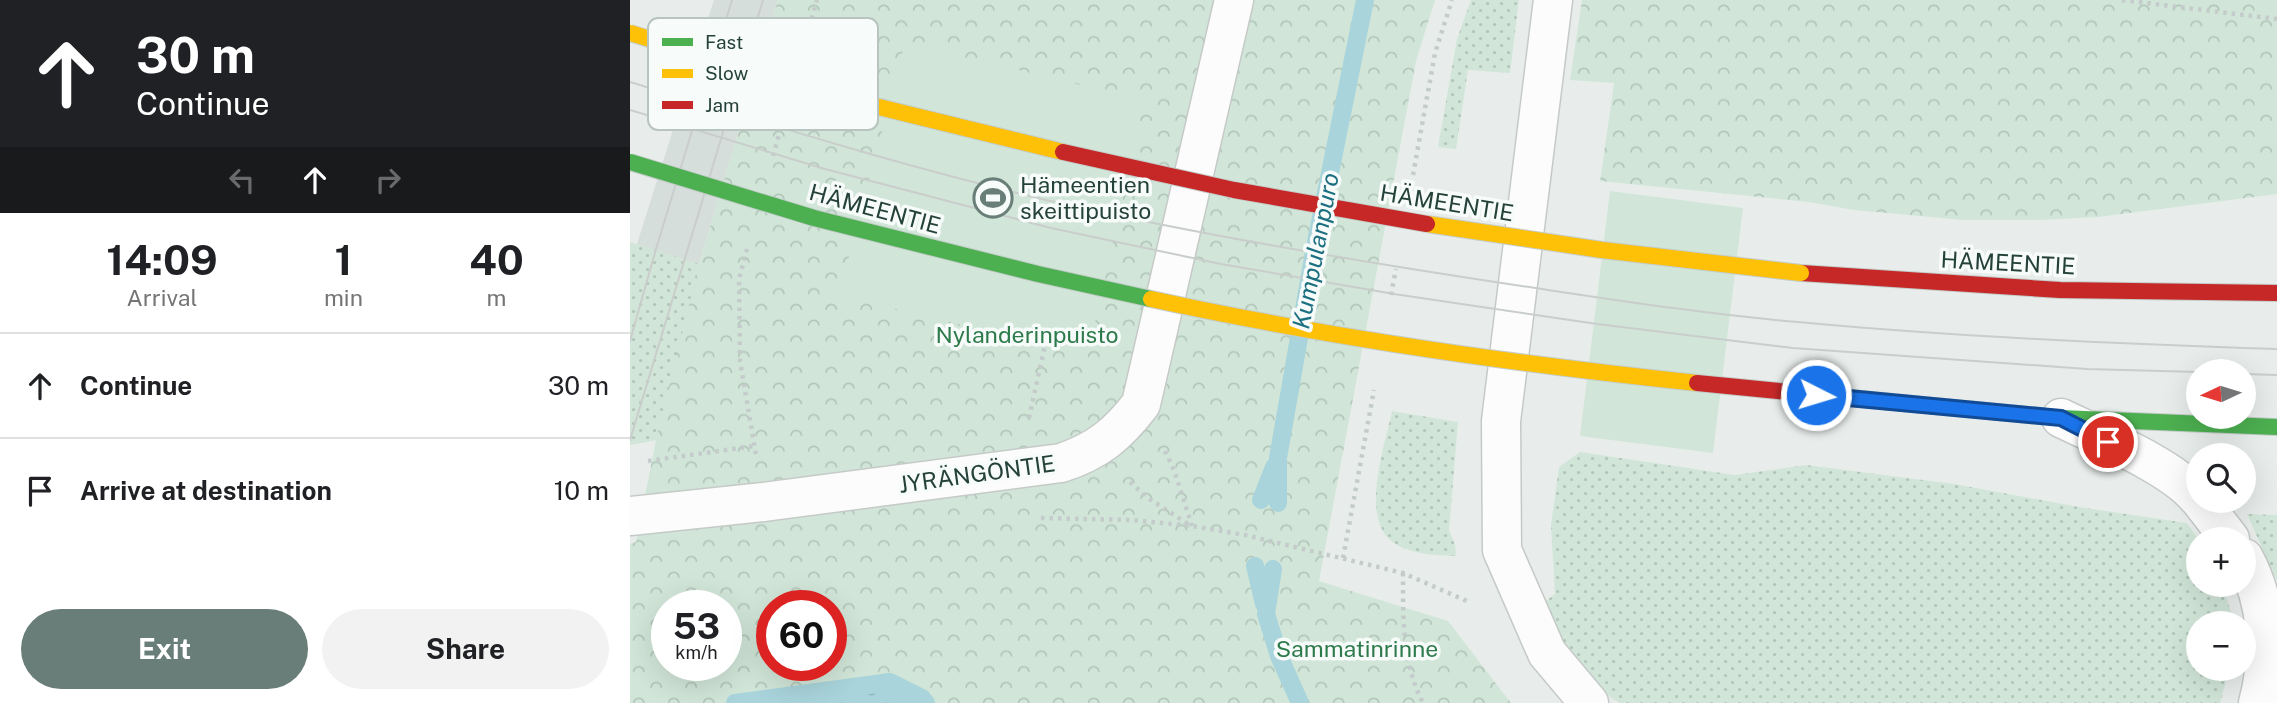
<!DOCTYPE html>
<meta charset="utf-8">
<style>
:root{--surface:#fff;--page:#f2f2f2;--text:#202124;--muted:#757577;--line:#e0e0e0;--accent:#697e78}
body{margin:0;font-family:"Public Sans",sans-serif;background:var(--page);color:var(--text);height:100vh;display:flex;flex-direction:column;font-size:26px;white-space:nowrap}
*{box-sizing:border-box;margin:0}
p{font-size:23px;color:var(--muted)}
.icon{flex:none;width:38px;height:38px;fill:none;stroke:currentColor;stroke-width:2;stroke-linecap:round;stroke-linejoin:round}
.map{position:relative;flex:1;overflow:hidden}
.details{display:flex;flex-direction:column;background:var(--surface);width:630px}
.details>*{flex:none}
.hud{background:#202124;color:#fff;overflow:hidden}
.needle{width:46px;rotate:266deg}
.tools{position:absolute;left:1556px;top:359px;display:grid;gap:14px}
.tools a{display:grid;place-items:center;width:70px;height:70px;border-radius:50%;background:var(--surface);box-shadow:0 7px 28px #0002;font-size:35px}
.speed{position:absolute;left:21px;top:590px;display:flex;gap:14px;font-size:35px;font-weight:700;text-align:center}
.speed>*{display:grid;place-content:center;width:91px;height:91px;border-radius:50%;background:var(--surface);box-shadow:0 7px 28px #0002;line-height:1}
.speed small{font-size:18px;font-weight:400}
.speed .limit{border:10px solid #d22;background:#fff;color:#111}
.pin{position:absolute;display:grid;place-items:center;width:60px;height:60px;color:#fff;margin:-30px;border:4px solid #fff;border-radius:50%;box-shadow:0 2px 7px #0007}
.me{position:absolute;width:77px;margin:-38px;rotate:95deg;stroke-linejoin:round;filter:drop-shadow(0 0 5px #0008)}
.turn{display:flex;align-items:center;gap:24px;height:147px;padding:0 21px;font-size:32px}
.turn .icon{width:91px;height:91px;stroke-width:2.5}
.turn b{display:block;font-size:49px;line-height:60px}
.lanes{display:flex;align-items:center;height:66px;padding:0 21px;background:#0003;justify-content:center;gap:35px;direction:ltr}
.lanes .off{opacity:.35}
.eta{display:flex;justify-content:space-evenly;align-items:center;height:119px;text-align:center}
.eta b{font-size:42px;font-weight:700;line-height:49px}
.primary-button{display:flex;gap:14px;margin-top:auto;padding:14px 21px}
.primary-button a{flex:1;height:80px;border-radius:42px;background:var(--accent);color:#fff;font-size:28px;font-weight:700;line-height:80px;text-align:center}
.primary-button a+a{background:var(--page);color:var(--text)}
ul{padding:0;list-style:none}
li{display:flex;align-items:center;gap:21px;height:105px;padding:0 21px;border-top:2px solid var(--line)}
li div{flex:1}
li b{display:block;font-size:26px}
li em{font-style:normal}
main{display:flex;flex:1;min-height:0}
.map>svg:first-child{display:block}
.built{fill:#d6dedb}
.grass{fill:url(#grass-dots)}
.park{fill:url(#park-crowns);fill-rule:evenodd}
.garden{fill:#d1e6d8}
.water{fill:url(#water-ripples)}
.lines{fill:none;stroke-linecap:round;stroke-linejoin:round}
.stream{stroke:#a9d4db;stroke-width:18}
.street-casing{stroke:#c5cac8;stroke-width:41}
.fast-casing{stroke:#c3ccc9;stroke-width:18}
.jam-casing{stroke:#c3ccc9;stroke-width:18}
.path{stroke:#c3ccca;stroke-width:4.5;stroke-dasharray:3.5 5;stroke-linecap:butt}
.street{stroke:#fcfcfc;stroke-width:38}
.fast{stroke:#4caf50;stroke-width:16}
.jam{stroke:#c62828;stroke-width:16}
.tram{stroke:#c9cdcc;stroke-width:2}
.fast-bridge-casing{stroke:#c3ccc9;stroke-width:18;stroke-linecap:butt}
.slow-bridge-casing{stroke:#c3ccc9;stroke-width:18;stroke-linecap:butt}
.jam-bridge-casing{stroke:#c3ccc9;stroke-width:18;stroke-linecap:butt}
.fast-bridge{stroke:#4caf50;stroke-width:16}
.slow-bridge{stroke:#ffc107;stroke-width:16}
.jam-bridge{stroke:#c62828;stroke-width:16}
.route-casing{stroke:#114b97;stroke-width:18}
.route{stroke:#1a73e8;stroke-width:12}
.labels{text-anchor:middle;stroke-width:7;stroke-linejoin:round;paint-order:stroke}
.poi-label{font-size:23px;fill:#24423a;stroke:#f7fbf9;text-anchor:start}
.street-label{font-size:23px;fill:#24423a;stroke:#f7fbf9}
.park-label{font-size:23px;fill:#2d7a4b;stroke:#f7fbf9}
.water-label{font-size:24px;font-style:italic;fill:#1c6f80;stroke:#f7fbf9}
.key{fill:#f7fbf9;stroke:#b8c4c0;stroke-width:2}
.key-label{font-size:19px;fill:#24423a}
</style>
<main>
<section class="details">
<div class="hud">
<div class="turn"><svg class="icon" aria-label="ahead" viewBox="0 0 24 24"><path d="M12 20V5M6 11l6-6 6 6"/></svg><div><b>30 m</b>Continue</div></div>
<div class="lanes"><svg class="icon off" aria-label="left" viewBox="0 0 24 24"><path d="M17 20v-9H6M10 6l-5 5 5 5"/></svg><svg class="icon" aria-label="ahead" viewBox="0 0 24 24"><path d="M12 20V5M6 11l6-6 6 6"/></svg><svg class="icon off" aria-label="right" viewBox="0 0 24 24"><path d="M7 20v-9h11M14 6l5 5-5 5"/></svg></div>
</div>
<div class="eta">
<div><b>14:09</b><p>Arrival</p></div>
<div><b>1</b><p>min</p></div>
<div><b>40</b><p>m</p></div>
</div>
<ul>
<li><svg class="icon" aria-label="ahead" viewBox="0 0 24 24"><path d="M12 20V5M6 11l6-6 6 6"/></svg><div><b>Continue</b></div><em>30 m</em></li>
<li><svg class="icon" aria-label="arrive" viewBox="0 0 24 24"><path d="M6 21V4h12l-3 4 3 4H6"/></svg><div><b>Arrive at destination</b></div><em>10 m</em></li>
</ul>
<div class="primary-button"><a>Exit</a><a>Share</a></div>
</section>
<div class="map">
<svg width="1647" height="703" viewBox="0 0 1647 703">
<defs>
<pattern id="grass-dots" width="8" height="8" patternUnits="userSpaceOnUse" patternTransform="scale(1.75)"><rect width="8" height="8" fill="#d1e6d8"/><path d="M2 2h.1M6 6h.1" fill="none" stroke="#b3c6ba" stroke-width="1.8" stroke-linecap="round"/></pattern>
<pattern id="park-crowns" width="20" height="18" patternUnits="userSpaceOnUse" patternTransform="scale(1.75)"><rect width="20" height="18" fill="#d1e6d8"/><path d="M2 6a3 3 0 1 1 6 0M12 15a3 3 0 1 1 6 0" fill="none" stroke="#b3c6ba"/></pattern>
<pattern id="water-ripples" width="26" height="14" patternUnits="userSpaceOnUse" patternTransform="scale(1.75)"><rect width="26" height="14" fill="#a9d4db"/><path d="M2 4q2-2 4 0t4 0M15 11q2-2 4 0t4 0" fill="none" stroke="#91b7bd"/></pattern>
</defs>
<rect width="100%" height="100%" fill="#e8edeb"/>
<path class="built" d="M84 0H148L69 264 26 440 0 445V266Z"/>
<path class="grass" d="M841 0H889L880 73 838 70 826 149 808 147 827 39Z
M0 242 100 274 26 440 0 445Z
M762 411 828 422 819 531 825 544 826 556C806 555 785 555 767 545 727 523 755 447 762 411Z
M950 452 1105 475 1176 465 1324 484 1449 507 1557 523 1568 539V584L1592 585 1601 612 1602 623H1568V668L1599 669 1590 703H990C951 682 930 643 909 606L925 594 921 525 929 467Z
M1617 514 1647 515V581Z"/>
<path class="park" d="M148 0H805L786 61 689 581 818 621 881 703H0V544L6 542 26 440 69 264ZM37 606H96V665H37ZM142 606H201V665H142Z
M952 0H1647V194L1468 217 1409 220H1334L1224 210 1179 202 970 181 984 83 940 80Z"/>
<path class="garden" d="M275 43 513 100 458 355 209 295Z
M980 191 1113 208 1083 453 950 436Z"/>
<path class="water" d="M260 682 292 698 296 703H105Z"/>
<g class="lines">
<path class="stream" d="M631 500 644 467
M648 503V458L684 252 735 0
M625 566 634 604
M643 569 636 614 649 656 670 703
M105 703 260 682 292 698 296 703"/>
<g class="street-casing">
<path id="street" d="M923 0 871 421 872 550 917 653 959 703
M1431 418C1470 437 1542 466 1568 498
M1570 500 1600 539
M0 516 134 502 431 463C468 451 488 434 511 404L604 0
M1614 558C1638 603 1641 654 1628 703"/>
</g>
<g class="fast-casing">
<path id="fast" d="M1159 392 1431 418 1647 427"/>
</g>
<g class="jam-casing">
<path id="jam" d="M1171 273 1430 290 1647 293"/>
</g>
<path class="path" d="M1492 0 1647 19
M177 35 187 0
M31 122 42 94
M143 156 150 131
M783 175 805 53 822 0
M117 249 109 279 110 361 126 455
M761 295 766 269
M399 418 415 345
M535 451 544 470 562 526
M18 461 124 446
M500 482 518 498 561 526
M411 518 502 520 562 526 615 535 773 573 839 602
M713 558 744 390
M773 573C773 617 772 662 793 703"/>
<use href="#street" class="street"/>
<use href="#fast" class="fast"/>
<use href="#jam" class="jam"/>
<path class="tram" d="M0 82C142 125 284 170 429 203 580 237 732 262 885 285 979 299 1073 314 1168 322 1327 337 1487 344 1647 349
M0 110 195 169 421 228 591 264 764 294 967 324 1163 348 1457 369 1568 372
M0 341 26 249 102 0
M1614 374 1647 375
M0 440 133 0"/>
<g class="fast-bridge-casing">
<path id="fast-bridge" d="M0 162 184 218 408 274 521 299"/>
</g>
<g class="slow-bridge-casing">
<path id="slow-bridge" d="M0 33 212 98 433 152
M797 224 972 250 1171 273
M521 299C701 338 884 364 1067 383"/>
</g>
<g class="jam-bridge-casing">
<path id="jam-bridge" d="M433 152 604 190 797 224
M1067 383 1159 392"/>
</g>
<use href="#fast-bridge" class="fast-bridge"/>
<use href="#slow-bridge" class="slow-bridge"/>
<use href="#jam-bridge" class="jam-bridge"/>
</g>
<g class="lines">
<g class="route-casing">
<path id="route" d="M1186 395 1431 418 1478 442"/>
</g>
<use href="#route" class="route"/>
</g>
<defs>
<g id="stadium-ring" transform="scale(2.0125)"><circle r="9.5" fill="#f7fbf9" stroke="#697e78" stroke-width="1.5"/><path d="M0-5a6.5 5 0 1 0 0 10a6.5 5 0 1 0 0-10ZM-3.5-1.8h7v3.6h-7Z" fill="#697e78"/></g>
</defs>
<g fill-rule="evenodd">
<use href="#stadium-ring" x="363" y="198"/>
</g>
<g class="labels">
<g class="poi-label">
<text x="390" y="193">Hämeentien<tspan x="390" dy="26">skeittipuisto</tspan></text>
</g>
<g class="street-label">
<text transform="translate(817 203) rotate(9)" y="8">HÄMEENTIE</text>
<text transform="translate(245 209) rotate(15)" y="8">HÄMEENTIE</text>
<text transform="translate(1378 263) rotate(3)" y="8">HÄMEENTIE</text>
<text transform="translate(347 474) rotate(-8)" y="8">JYRÄNGÖNTIE</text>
</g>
<g class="park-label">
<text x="397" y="343">Nylanderinpuisto</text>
<text x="727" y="657">Sammatinrinne</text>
</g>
<g class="water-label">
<text transform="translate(686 251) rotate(-79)" y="8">Kumpulanpuro</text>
</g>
</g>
<rect x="18" y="18" width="230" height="112" rx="10" class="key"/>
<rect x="32" y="38" width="31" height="8" fill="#4caf50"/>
<rect x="32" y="69" width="31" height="9" fill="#ffc107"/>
<rect x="32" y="101" width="31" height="8" fill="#c62828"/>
<g class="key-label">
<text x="75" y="49">Fast</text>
<text x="75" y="80">Slow</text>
<text x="75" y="112">Jam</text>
</g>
</svg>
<div class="tools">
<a><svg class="needle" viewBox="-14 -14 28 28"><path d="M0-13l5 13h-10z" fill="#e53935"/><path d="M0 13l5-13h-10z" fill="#757577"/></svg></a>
<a><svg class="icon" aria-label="search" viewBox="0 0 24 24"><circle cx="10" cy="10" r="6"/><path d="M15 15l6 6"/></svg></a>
<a>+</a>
<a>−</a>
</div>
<div class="speed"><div>53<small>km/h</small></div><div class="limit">60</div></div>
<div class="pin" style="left:1478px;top:442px;background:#d93025"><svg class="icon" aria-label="arrive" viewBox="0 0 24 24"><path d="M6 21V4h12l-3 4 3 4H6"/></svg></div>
<svg class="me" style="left:1186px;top:395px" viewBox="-20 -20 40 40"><circle r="17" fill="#1a73e8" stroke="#fff" stroke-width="3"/><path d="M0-11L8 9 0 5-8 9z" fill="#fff"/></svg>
</div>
</main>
